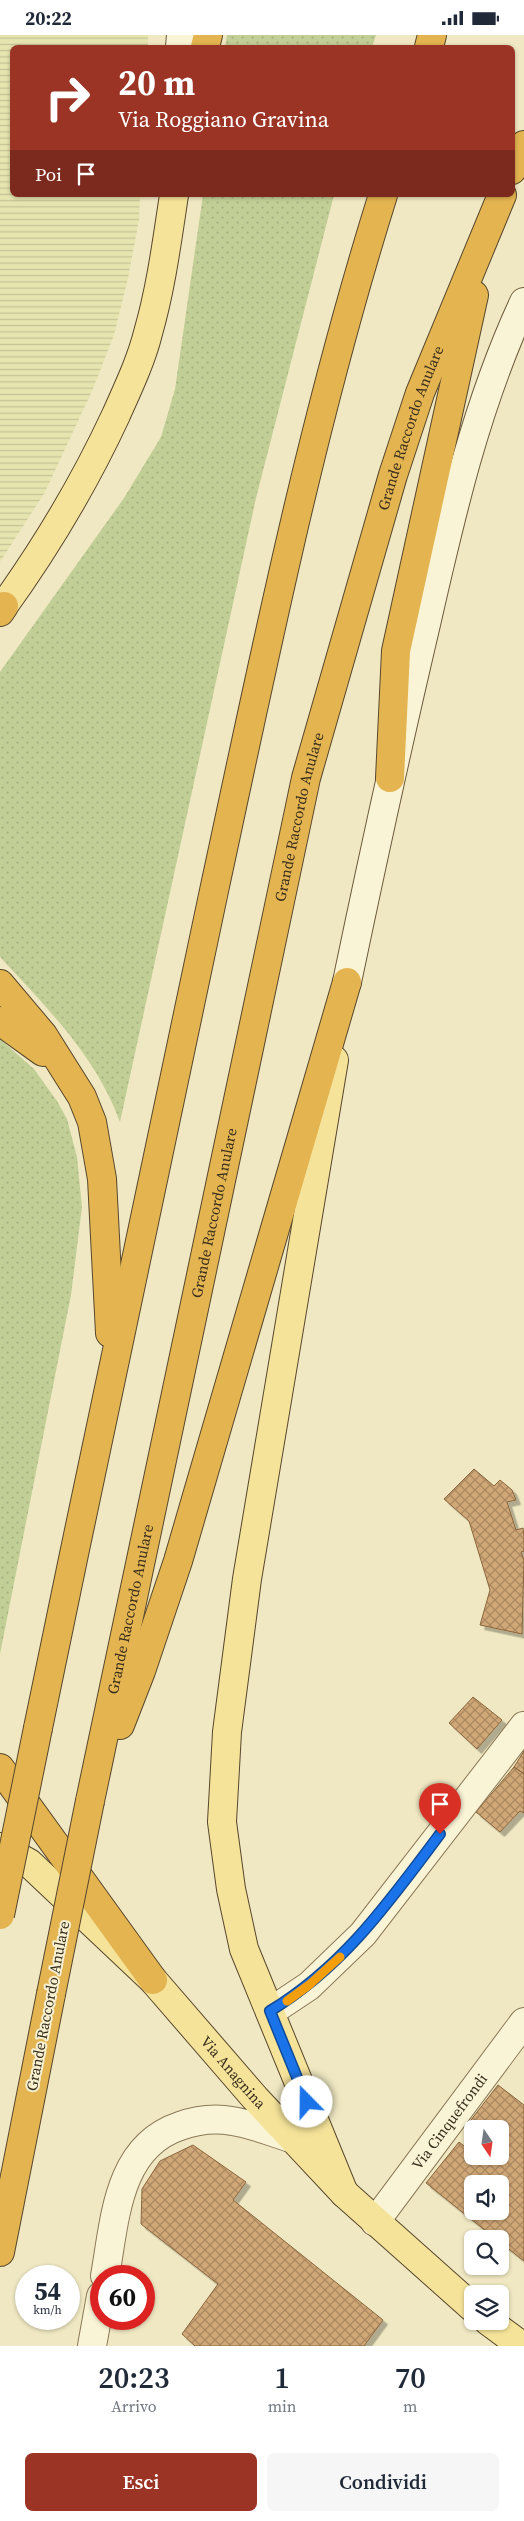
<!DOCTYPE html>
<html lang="it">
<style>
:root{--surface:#fff;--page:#f6f6f7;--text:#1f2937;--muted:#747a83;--accent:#9c3426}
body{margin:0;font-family:"Source Serif 4",serif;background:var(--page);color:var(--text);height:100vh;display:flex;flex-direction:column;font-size:19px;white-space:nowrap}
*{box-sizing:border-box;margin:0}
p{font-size:16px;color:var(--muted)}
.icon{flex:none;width:28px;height:28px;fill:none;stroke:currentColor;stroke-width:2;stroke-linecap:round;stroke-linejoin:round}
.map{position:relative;height:2311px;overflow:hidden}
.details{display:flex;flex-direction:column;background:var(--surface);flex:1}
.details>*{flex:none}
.top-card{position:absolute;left:10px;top:10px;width:505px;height:152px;border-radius:8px;box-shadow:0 1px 4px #0004;background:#9c3426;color:#fff;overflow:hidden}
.needle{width:32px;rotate:167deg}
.buttons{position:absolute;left:464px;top:2085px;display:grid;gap:10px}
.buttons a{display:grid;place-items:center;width:45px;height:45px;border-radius:8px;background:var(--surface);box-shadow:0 1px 4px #0004;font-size:25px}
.speed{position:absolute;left:15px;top:2230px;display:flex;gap:10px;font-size:25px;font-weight:700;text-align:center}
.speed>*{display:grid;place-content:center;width:65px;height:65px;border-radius:50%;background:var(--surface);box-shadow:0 1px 4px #0004;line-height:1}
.speed small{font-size:12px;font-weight:400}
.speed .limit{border:8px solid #d22;background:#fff;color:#111}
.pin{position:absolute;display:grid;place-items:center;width:42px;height:42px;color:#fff;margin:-51px -21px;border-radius:50% 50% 50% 0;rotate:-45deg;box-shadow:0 0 5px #0007}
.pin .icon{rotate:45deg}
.me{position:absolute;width:55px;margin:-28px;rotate:338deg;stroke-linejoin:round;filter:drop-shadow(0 0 4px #0008)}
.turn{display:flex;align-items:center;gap:18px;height:105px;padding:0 25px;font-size:22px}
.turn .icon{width:65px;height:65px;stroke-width:2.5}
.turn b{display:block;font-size:35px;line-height:42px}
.then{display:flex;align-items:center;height:48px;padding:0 25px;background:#0003;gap:10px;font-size:19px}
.eta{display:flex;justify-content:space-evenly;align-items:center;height:85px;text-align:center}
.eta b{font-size:30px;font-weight:600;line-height:35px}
.primary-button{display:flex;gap:10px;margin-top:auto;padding:10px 25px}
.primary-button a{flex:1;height:58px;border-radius:8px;background:var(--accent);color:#fff;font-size:20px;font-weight:600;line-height:58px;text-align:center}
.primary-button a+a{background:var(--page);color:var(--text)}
.status{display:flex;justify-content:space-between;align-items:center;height:35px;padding:0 25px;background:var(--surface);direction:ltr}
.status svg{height:14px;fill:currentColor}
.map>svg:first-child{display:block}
.farmland{fill:url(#farmland-rules)}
.grass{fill:url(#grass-dots)}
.building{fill:url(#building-cross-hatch);stroke:#8b663d;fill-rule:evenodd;filter:url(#shadow)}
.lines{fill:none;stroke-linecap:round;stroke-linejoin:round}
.minor-casing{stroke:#8b7958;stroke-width:30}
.tertiary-casing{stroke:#8b7958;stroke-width:30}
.secondary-casing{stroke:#6d5a3c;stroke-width:30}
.primary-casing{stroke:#58472d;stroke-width:30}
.motorway-casing{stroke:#58472d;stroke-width:30}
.minor{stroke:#faf4d6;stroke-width:28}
.tertiary{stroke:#faf4d6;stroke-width:28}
.secondary{stroke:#faf4d6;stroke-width:28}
.primary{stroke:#f5e399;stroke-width:28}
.motorway{stroke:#e3b450;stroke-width:28}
.motorway-bridge-casing{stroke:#58472d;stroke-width:30;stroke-linecap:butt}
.motorway-bridge{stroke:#e3b450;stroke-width:28}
.route-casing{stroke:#114b97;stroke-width:12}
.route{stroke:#1a73e8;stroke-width:9}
.slow{stroke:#f59e0b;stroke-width:9}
.labels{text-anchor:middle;stroke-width:4;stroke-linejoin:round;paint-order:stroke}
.street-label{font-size:15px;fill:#3a2f1d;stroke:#f7f1d2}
</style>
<div class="status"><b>20:22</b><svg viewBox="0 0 49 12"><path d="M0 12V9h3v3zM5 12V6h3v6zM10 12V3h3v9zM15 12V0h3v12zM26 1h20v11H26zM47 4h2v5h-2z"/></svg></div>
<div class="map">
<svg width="524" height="2311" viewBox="0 0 524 2311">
<defs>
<pattern id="farmland-rules" width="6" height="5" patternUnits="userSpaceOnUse" patternTransform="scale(1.25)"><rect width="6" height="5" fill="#e6e4af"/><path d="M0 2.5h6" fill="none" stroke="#c6c496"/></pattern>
<pattern id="grass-dots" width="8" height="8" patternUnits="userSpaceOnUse" patternTransform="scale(1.25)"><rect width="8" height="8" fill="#c1cf96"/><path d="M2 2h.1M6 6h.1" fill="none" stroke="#a7b281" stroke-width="1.8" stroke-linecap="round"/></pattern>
<pattern id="building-cross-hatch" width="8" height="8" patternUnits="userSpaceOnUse" patternTransform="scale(1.25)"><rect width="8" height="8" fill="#d0a777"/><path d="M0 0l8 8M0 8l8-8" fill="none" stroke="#aa8861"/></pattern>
<filter id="shadow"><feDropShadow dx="4.5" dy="4.5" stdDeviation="0" flood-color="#0004"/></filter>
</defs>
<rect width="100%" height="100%" fill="#f0e8c2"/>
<path class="farmland" d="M0 0H148V12H12V160H140L139 185 128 243 114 300 92 356 45 457 0 527Z"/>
<path class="grass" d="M227 0H376L372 12H225Z
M203 160H334L256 463 120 1087C96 1021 47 973 0 922V637L124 463 161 402 175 354Z
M0 1004 34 1034 57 1066 67 1084 77 1122 82 1172 71 1260 0 1619Z"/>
<path class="building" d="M474 1434 494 1451 500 1445 512 1455 516 1465 507 1467 516 1495 523 1493 524 1501V1516L521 1517 524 1525 522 1599 480 1590 490 1555 469 1486 444 1464Z
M473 1662 502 1685 477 1714 449 1688Z
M524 1716V1739L514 1732Z
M514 1732 524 1739V1778L520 1776 500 1797 476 1777Z
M498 2050 524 2070V2226L500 2207V2204H496L426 2148 459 2107 472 2117V2121H500V2094H472L467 2090ZM472 2149H500V2176H472Z
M193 2110 246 2147 233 2165 383 2285 364 2311H195L182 2299 218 2249 141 2189 142 2154 160 2126Z"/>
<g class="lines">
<g class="minor-casing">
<g id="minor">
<path d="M270 1977 309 1951 363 1899 524 1691"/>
<path id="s1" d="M375 2187 524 1987"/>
</g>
</g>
<g class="tertiary-casing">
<path id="tertiary" d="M105 2241C115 2185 117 2112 180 2091 197 2085 215 2083 232 2086 253 2089 274 2098 294 2104
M92 2311 101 2261"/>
</g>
<g class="secondary-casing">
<path id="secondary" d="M180 12 181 0
M347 947C372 827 398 708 426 589 451 479 476 370 524 267"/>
</g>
<g class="primary-casing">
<g id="primary">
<path d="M0 576C45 514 84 449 116 380 128 353 141 326 148 298 161 253 167 206 174 160"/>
<path d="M334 1025 247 1544 227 1697 222 1787 231 1854 244 1914 344 2158"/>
<path id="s2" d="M0 1812 29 1828 153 1945 255 2063 344 2158 472 2272"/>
<path d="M488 2286 522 2311"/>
</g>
</g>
<g class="motorway-casing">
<g id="motorway">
<path d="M205 12 208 0"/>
<path d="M429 12 432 0"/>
<path d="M512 135 524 110"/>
<path d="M0 577 4 571"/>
<path d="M390 743 396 616 474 260"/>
<path d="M0 949 43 1000 82 1062 92 1087 102 1144 110 1298"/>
<path d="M0 986 43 1017"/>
<path d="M120 1690 141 1636 178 1526 347 947"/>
<path d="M38 1693C96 1412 155 1131 215 851 265 619 312 386 383 160"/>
<path d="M0 1733 153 1945"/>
<path id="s3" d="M90 1766 306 743 393 440 420 358 502 160"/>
<path d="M0 2217 51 1959"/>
</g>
</g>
<use href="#minor" class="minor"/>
<use href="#tertiary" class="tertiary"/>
<use href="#secondary" class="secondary"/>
<use href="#primary" class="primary"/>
<use href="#motorway" class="motorway"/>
<g class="motorway-bridge-casing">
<path id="motorway-bridge" d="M0 1880 38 1693
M51 1959 90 1766"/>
</g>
<use href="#motorway-bridge" class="motorway-bridge"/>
</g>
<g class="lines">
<g class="route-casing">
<path id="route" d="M307 2067 270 1976C344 1931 389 1867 440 1799"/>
</g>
<use href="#route" class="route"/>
<path class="slow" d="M287 1966 309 1950 340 1922"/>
</g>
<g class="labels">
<g class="street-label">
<text dy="5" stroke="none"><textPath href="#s3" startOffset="1411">Grande Raccordo Anulare</textPath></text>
<text dy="5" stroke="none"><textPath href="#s3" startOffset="1006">Grande Raccordo Anulare</textPath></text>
<text dy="5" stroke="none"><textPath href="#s3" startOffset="601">Grande Raccordo Anulare</textPath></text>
<text dy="5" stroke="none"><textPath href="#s3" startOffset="196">Grande Raccordo Anulare</textPath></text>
<text transform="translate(48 1971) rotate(-79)" y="5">Grande Raccordo Anulare</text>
<text dy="5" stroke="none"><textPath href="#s2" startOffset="326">Via Anagnina</textPath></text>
<text dy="5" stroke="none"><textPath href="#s1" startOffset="125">Via Cinquefrondi</textPath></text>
</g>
</g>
</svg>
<div class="buttons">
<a><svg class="needle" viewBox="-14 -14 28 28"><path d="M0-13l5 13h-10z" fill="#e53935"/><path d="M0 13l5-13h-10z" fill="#747a83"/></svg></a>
<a><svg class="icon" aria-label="sound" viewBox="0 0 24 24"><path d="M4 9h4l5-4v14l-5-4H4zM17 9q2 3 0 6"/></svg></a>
<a><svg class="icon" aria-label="search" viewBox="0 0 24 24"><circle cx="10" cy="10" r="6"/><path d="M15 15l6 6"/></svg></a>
<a><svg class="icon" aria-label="layers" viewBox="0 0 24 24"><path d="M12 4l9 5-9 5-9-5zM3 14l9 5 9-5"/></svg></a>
</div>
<div class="speed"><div>54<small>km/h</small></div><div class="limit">60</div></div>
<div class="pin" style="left:440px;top:1799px;background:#d93025"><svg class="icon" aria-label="arrive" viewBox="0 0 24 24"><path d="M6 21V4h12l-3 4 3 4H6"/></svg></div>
<svg class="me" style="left:307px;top:2067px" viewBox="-20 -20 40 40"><circle r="19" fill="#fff"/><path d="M0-13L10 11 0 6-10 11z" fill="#1a73e8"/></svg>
<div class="top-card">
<div class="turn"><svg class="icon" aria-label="right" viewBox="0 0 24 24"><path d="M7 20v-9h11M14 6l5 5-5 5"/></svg><div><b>20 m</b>Via Roggiano Gravina</div></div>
<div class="then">Poi<svg class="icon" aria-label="arrive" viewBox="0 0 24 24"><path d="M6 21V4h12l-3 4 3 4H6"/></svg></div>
</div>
</div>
<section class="details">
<div class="eta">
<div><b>20:23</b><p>Arrivo</p></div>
<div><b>1</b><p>min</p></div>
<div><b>70</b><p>m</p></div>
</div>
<div class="primary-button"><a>Esci</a><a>Condividi</a></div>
</section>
